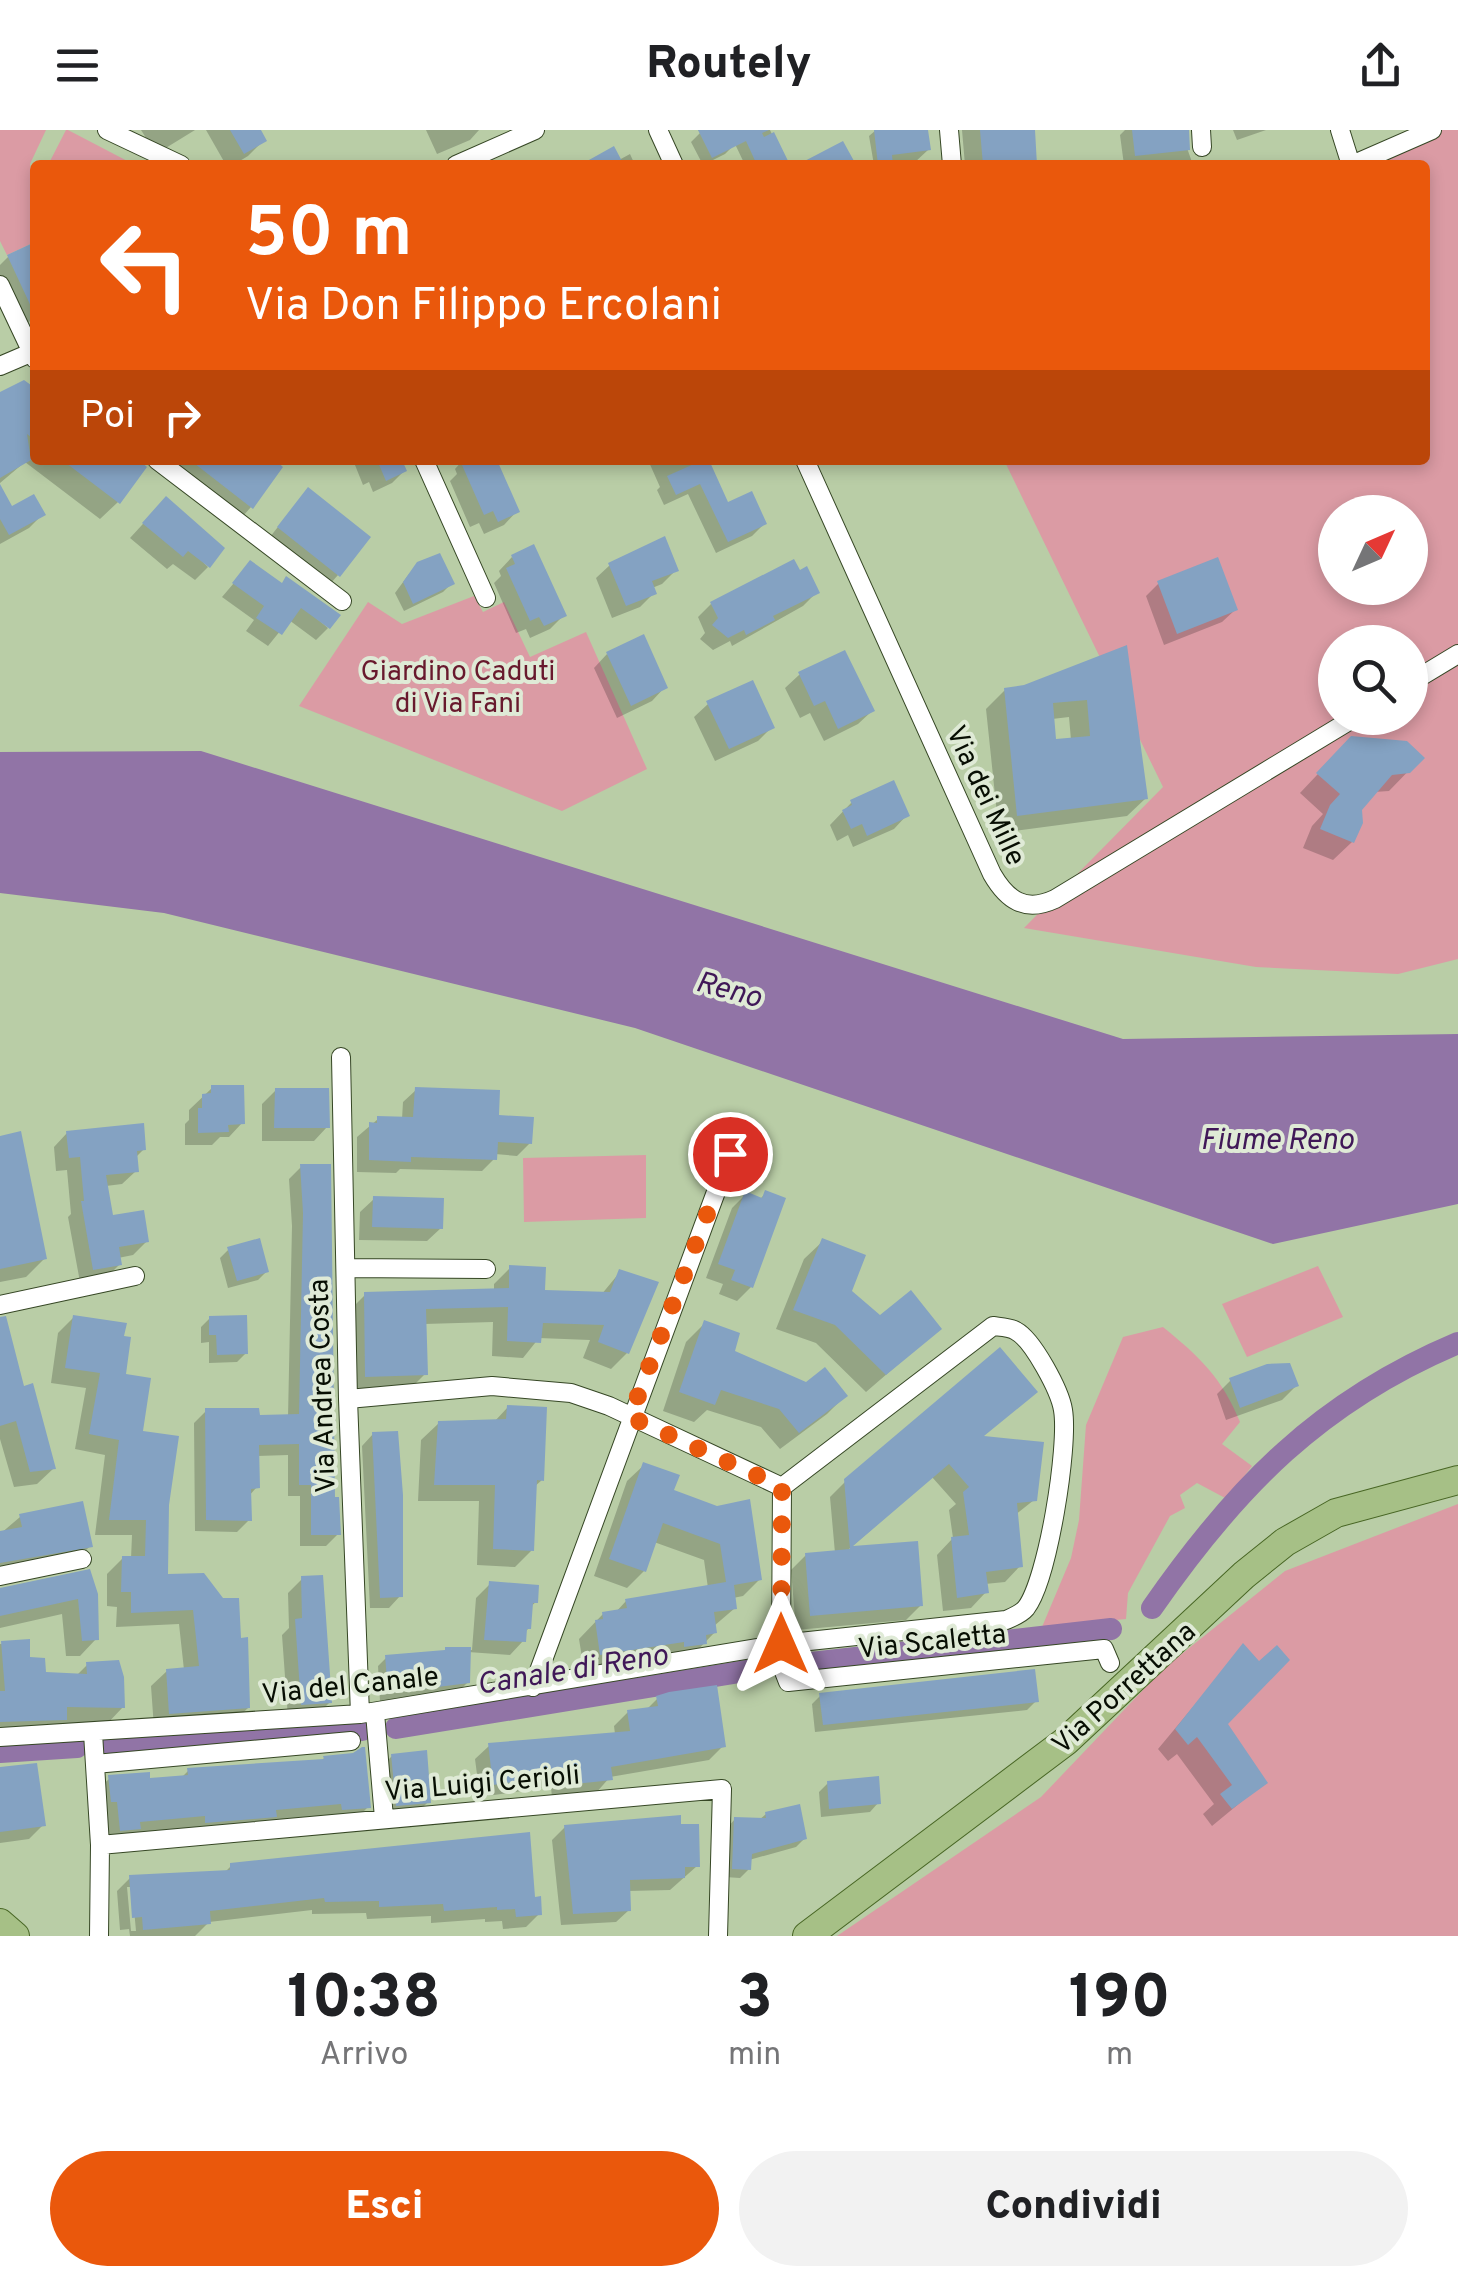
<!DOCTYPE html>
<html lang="it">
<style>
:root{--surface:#fff;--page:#f2f2f2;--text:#202124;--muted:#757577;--accent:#ea580c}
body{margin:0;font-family:Overpass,sans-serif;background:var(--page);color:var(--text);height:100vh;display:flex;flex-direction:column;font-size:38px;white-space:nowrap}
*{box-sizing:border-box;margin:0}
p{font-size:32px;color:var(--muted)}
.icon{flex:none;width:55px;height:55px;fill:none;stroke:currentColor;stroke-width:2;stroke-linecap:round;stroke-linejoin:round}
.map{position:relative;height:1806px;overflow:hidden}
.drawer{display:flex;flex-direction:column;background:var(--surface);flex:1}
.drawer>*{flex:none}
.banner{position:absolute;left:30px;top:30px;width:1400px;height:305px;border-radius:10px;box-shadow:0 5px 15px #0003;background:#ea580c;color:#fff;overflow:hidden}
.needle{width:65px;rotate:46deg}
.tools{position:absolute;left:1318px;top:365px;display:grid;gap:20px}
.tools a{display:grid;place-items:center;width:110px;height:110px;border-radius:50%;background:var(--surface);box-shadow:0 5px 15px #0003;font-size:50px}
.pin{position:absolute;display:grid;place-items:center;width:85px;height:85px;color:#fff;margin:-42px;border:5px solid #fff;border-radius:50%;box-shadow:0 2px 10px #0007}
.me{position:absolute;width:110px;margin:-55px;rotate:0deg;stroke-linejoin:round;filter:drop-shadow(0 0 8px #0008)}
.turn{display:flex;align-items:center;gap:35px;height:210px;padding:0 50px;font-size:45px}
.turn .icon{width:130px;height:130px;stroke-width:2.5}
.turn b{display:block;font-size:70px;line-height:85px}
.then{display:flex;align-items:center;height:95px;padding:0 50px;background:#0003;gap:20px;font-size:38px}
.eta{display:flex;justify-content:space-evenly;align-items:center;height:170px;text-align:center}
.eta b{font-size:60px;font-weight:800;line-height:70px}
.cta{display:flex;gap:20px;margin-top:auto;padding:20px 50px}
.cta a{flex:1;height:115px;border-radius:60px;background:var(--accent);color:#fff;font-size:40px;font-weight:800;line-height:115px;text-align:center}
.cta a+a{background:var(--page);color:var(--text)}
header{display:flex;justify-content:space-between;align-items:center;height:130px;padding:0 50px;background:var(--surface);font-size:45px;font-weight:800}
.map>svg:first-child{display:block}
.green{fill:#db9ba4;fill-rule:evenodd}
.water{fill:#9174a6}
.shadow{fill:#0003;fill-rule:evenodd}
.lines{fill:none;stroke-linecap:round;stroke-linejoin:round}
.canal{stroke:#9174a6;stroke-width:22}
.building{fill:#84a2c2;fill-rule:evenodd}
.street-casing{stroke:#364725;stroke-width:20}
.primary-casing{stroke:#486624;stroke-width:30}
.street{stroke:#fff;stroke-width:18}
.primary{stroke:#a6c086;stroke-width:28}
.route{stroke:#ea580c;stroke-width:18;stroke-dasharray:0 32.4}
.labels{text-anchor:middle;stroke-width:8;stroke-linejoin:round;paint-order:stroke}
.park-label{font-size:28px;fill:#68192d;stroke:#dfead6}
.street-label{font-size:28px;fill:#070e03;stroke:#dfead6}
.water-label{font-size:30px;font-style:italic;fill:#401858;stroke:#dfead6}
</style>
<header><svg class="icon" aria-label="menu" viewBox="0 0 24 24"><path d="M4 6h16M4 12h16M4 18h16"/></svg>Routely<svg class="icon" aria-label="share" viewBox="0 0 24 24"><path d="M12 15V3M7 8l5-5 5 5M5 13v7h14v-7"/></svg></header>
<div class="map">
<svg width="1458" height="1806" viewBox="0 0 1458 1806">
<rect width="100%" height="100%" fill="#b9cda6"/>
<path class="green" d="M0 0H46L30 34 32 50H35V112L7 125 0 111Z
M66 0H68L135 35H48Z
M1430 0H1458V829L1398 844 1256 837 1024 798 1163 657 1004 330H1425V35H1348ZM1335 382H1410V458H1335ZM1335 512H1410V588H1335Z
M474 466 483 482 504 472 530 527 586 502 647 639 562 681 299 576 368 472 402 494Z
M646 1025V1088L524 1092 523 1028Z
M1318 1136 1343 1187 1247 1227 1222 1174Z
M1163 1197C1200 1227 1222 1248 1240 1292L1222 1314 1252 1336 1227 1369 1197 1353 1180 1365 1185 1378 1170 1386 1128 1463 1126 1489 1042 1497 1071 1428 1079 1390 1086 1295 1123 1207Z
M1458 1374V1806H837L1041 1667 1163 1539 1285 1441Z"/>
<path class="water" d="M201 621 1123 909 1458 904V1074L1273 1114 635 898 164 783 0 763V622Z"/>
<path class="shadow" d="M141 0H195L156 24Z
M206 0H258L264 10 248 26 233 35H226Z
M426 0H479L470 10 437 24Z
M698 0H770L787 35H745L735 14 725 24 703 35 691 12 700 3Z
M876 0H926L928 20 914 33 874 35 869 6Z
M962 0H1030L1033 35H965Z
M1125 0H1188L1187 18 1193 35H1124L1120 5Z
M1233 0H1266L1237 10Z
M630 24 635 35H592L619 30Z
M35 115V189L15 198 0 168V135L8 127Z
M35 261V330H134L118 372 100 389 25 332 0 353V265Z
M185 330H271L251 377 243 386 179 337Z
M353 330H399L404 341 392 353 373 362 369 352 363 355Z
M463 330H495L517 381 504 395 484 404 479 393 470 397 450 351 457 344 455 339Z
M648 330H706L727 376 764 394 752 406 716 423 688 364 664 375 657 360 660 357Z
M0 359 11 379 43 384 29 398 0 414Z
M300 369 338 445 330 454 270 407Z
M153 383 208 437 195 450 173 434 167 439 130 408Z
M512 427 564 485 550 499 530 508 526 499 516 503 494 453 501 446 499 441Z
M251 433 328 498 316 510 289 490 268 516 246 501 254 490 222 467Z
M610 435 676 440 662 454 652 458 654 463 640 477 612 488 596 448Z
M409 444 452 453 443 462 404 481 395 463Z
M1159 453 1235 480 1222 492 1164 515 1146 466Z
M817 462 803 476 732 516 730 511 713 520 700 509 705 503 698 487 711 474Z
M1125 519 1146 668 1127 686 999 703 986 579 1005 560 1024 557ZM1069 587 1071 610 1054 612 1052 589Z
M844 523 872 581 858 594 824 611 810 583 800 588 785 558 799 545Z
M607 524 665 557 652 571 617 588 594 538Z
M708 574 772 597 758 611 715 631 694 587Z
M1333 628H1421L1389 661 1374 662 1360 679 1352 712 1333 730 1303 718 1312 696 1323 684 1300 663Z
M852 672 907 685 894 699 853 717 848 705 837 711 830 695Z
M212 958 242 993 229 1007H220L212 1015H185V994L189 990V980Z
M276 960 327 997 314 1011H262V974Z
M416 960 496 988 530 1013 517 1026 495 1024 494 1029 482 1041 400 1039 396 1043 357 1042V1007L378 989H402L403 972Z
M67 1003 144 1019 135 1028 136 1041 122 1054 106 1056 111 1088 147 1111 133 1125 118 1128 120 1134 106 1148 80 1152 68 1087 71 1084 67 1040 56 1041 54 1017Z
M0 1008 44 1129 26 1147 0 1152Z
M301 1037 332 1370 338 1404 326 1416H300V1366H288V1325L257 1326V1357L248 1367 249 1390 237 1402 195 1401 194 1293 206 1281 257 1288 288 1287 292 1096 289 1049Z
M766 1063 751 1157 737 1171 719 1164 723 1154 706 1148 732 1078 746 1064 760 1069Z
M374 1069 441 1098 427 1111 359 1110 360 1082Z
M823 1111 849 1162 880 1188 939 1199 866 1262 816 1213 776 1199 804 1129Z
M229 1119 267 1141 258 1150 228 1158 220 1128Z
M510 1138 543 1162 601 1165 620 1142 627 1223 611 1239 583 1228 590 1210 539 1208 523 1228 492 1226 493 1192 424 1194 425 1244 409 1260 350 1262 349 1181 365 1165 494 1161V1154Z
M74 1187 123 1246 166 1375 165 1446 203 1445 248 1578 232 1593 154 1598 151 1556 167 1541 184 1540 179 1494 116 1497 117 1477 107 1476V1444L123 1428 131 1429 132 1405H95L105 1325 75 1319 86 1258 51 1253 58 1203Z
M0 1188 22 1259 54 1338 37 1354 14 1357 0 1309Z
M210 1188 246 1223 237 1232 209 1233V1212L201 1213V1197Z
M705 1193 732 1223 806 1255 845 1266 827 1284 780 1319 761 1297 707 1280 694 1292 663 1281 686 1212Z
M1231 1250 1296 1256 1282 1270 1226 1290 1217 1264Z
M508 1277 542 1350 534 1357 532 1420 515 1437 477 1435 479 1371H418L421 1310 439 1293 494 1292Z
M373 1304 400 1466 389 1478H370L362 1316Z
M981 1309 1034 1370 1015 1385 1020 1436 1005 1452 985 1454 986 1462 971 1478 943 1481 937 1425 953 1408 949 1380 956 1374 932 1347 849 1419 915 1413 921 1475 906 1490 796 1500 791 1440 806 1425 835 1423 830 1367 846 1351Z
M644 1335 760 1449 743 1466 733 1468 735 1478 714 1496 715 1502 688 1530 584 1540 579 1509 603 1484 615 1483 626 1471 708 1458 704 1430 654 1412 644 1441 627 1458 594 1446 627 1351Z
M20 1387 90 1416 74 1433 0 1446V1404Z
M88 1442 96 1509 80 1526H66L62 1484 0 1498V1460Z
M302 1449 330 1572 316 1586 288 1588 282 1505 289 1498 288 1463Z
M490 1454 536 1472 530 1477 529 1498 524 1503 523 1511 510 1525 468 1522V1552L459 1561 380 1571 378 1536 387 1527 443 1523 446 1520H472L476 1468Z
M27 1512V1530L43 1544 76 1546 87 1535 123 1577 106 1595 60 1594 47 1606 0 1607V1514Z
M1243 1517 1224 1593 1264 1653 1212 1696 1203 1684 1214 1674 1177 1624 1168 1631 1158 1619Z
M821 1565 1036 1571 1027 1580 815 1602 812 1574Z
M658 1568 723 1616 709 1630 610 1647 596 1663 552 1668 551 1657 480 1667 475 1629 489 1616 615 1604 614 1596 628 1582 646 1580Z
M392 1626 428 1672 414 1686 383 1688 378 1640Z
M324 1628 368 1677 349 1696 102 1718 91 1666 110 1648 148 1651 181 1648 188 1641 321 1632Z
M0 1640 43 1695 29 1709 0 1713Z
M828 1653 878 1673 870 1682 821 1687 819 1662Z
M766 1684 805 1708 796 1717 749 1730V1739L740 1748 725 1747 727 1698 735 1689 759 1690Z
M565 1697H679L697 1736 670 1760 628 1761 629 1780 616 1792 561 1795 552 1710Z
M231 1736 532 1769 539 1784 526 1797 503 1799 502 1791 485 1792V1789L431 1793V1786L367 1789 366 1783 312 1784V1780L209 1792 195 1806H130L129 1799 120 1800 117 1761 130 1748 224 1743ZM127 1757H132L136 1801H131Z"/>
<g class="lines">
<path class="canal" d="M1152 1478C1236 1357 1320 1271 1458 1213
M802 1534 1111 1499
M396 1598 758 1539
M112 1615 362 1600
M0 1622 77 1617"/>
</g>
<path class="building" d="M230 0H261L267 11 244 24Z
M698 0H769L762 3 764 7 774 2 790 35H757L746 11 712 28Z
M874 0H928L931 20 892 25 893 35H878Z
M980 0H1035L1037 35H983Z
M1132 0H1189L1190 20 1135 26Z
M843 11 854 31 845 35H797Z
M614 16 624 35H580Z
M35 112V185L7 125Z
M24 250 35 258V310L27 304 31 330 0 348V262Z
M62 330H139L147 337 120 374Z
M190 330H275L283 337 253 379Z
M377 330H402L407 341 386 351Z
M474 330H497L520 382 498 392 493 381 484 385 462 335Z
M703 330H709L728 372 752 361 767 394 728 412 700 354 676 365 667 346Z
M0 354 12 376 34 364 46 385 9 405 0 389Z
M308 357 371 407 340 447 277 397Z
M166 366 225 418 210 438 188 421 183 427 142 393Z
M665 406 679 441 652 451 657 464 626 476 608 433Z
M534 414 567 486 544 496 539 487 530 491 506 438 515 434 511 425Z
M440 423 455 454 413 474 403 452 417 432Z
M1218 427 1238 480 1177 504 1157 451Z
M794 429 800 440 807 436 820 463 773 486 775 490 746 505 744 500 728 508 712 495 718 488 710 472Z
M250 430 282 453 286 446 341 485 330 499 301 478 282 505 256 488 264 476 232 453Z
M644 504 668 558 631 576 606 522Z
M1127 515 1148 669 1017 686 1004 558 1024 555ZM1087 570 1090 606 1056 609 1053 573Z
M845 520 875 581 838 599 825 571 814 576 798 542Z
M753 550 775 598 729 619 706 571Z
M1351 606 1407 611 1425 628 1410 643 1392 645 1362 680 1363 693 1354 713 1320 699 1330 675 1340 664 1316 643Z
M894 650 910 686 867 706 862 694 851 699 842 680 852 675 850 670Z
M211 955H244L245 994 228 995 229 1002 198 1003V978H202V964L211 963Z
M415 957 500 960 499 985 534 987 532 1014 498 1012 497 1030 411 1027V1032L369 1030V992L377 993V986L413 987Z
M275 958H329L330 998H274Z
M144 993 146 1020 137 1021 139 1042 106 1045 113 1085 144 1080 149 1112 119 1117 122 1135 93 1140 81 1071H84L80 1027 69 1028 66 1001Z
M21 1001 47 1129 0 1139V1006Z
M300 1034H331L335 1367H339L341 1405H311V1355H299V1314L259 1315 260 1358 251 1359 252 1391 206 1390 205 1278H259L260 1285 299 1284 303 1083Z
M765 1060 786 1068 753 1158 731 1150 735 1140 718 1134 745 1061 762 1068Z
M373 1066 444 1068 443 1099 372 1097Z
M260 1108 269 1142 237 1151 227 1117Z
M822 1108 866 1125 852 1161 880 1185 911 1160 942 1199 886 1245 835 1195 793 1180Z
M509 1135 546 1137 545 1160 610 1162 619 1139 659 1152 629 1224 598 1212 604 1195 543 1193 541 1213 507 1211 508 1177 426 1179 428 1245 365 1247 364 1162 509 1158Z
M73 1185 127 1193 124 1206 131 1207 126 1244 151 1248 143 1301 179 1306 169 1375 168 1444 204 1443 223 1468H239L241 1508 248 1507 250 1578 169 1584 166 1539 199 1536 193 1480 131 1483V1462H121L122 1426H145L146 1390H109L119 1310 89 1304 100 1243 65 1238Z
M247 1185 248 1224 217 1225 216 1205H209V1186Z
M6 1186 24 1256 33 1253 56 1339 30 1342 16 1291 0 1296V1187Z
M704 1190 740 1203 735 1221 806 1252 825 1237 848 1266 799 1303 779 1279 721 1260 715 1275 679 1262Z
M1000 1217 1038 1262 984 1306 1044 1312 1037 1371 1017 1373 1023 1437 986 1442 989 1463 957 1468 951 1407 969 1405 963 1362 969 1357 949 1334 853 1416 918 1411 923 1476 810 1486 805 1423 850 1419 844 1349Z
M1290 1233 1299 1256 1240 1278 1229 1248 1267 1234Z
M507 1275 547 1277 544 1351 537 1350 534 1421 493 1419 495 1355H434L438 1291 506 1289Z
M398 1301 403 1365V1467L380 1468 372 1302Z
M643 1332 680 1345 674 1360 717 1376 750 1369 762 1450 734 1455 737 1479 714 1482 717 1503 706 1505 707 1514 684 1517V1512L600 1525 595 1490 603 1489 602 1482 627 1478 625 1469 726 1452 720 1414 663 1393 646 1442 609 1429Z
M83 1371 93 1417 0 1433V1401L22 1397 19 1384Z
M90 1439 98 1464 99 1510 82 1511 78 1469 0 1486V1458Z
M323 1445 332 1573 301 1575 295 1489 302 1488 301 1446Z
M489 1451 539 1455 538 1473H533L531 1499H527L526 1512 484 1510Z
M30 1509V1527L45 1528 46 1542 87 1544 86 1532 119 1530 124 1547 125 1578 67 1577V1590L0 1592V1561H5L1 1511Z
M1243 1513 1259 1531 1277 1515 1290 1530 1228 1594 1268 1653 1232 1679 1220 1664 1232 1655 1197 1607 1188 1615 1175 1599Z
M445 1517H471L470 1553 388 1563 385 1525 445 1520Z
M1035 1539 1039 1572 823 1595 819 1563Z
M717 1555 726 1617 611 1637 613 1650 565 1655 564 1645 493 1655 488 1613 630 1601 627 1580 658 1576 656 1566 669 1562Z
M362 1617H365L371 1678 342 1680 341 1674 276 1680 277 1687 205 1693V1686L140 1692 141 1699 120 1701 117 1672H111L108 1645 150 1642V1648L188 1645 187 1638 324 1629 323 1626 353 1623Z
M427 1620 431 1673 396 1676 391 1624Z
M37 1633 46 1696 0 1702V1637Z
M879 1646 881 1674 829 1679 827 1651Z
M800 1674 807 1709 752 1724 751 1740 732 1739 734 1687 766 1688 765 1682Z
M681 1685V1694H699L700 1737H685V1748L630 1750 631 1781 573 1784 564 1695Z
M530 1702 535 1767 541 1766 542 1785 516 1787 515 1779 497 1780V1777L444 1781 443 1774 379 1777V1771L325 1772 324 1768 210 1781 211 1794 143 1800 142 1787 132 1788 129 1745 230 1740V1733Z"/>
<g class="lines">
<g class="street-casing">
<path id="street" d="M107 0 181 35
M658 0 674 35
M949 0 952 35
M1201 0 1202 17
M1340 0 1351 35
M456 35 535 0
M1352 35 1432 0
M0 155 35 229
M0 236 35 221
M157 330 342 471
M424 330 486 468
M805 330 992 744C1007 770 1025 783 1055 769L1354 588
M1410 553 1458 524
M341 927 348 1269 360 1584
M346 1138 486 1139
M0 1175 135 1146
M348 1269 492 1256 571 1263 609 1276 782 1357
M0 1446 82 1429
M781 1514 782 1357
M774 1516 788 1552 1104 1519 1110 1533
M533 1557 730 1024
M375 1583 384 1688
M93 1603 100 1715 99 1806
M0 1607 360 1584 781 1514 1006 1490C1013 1487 1021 1484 1026 1478 1048 1449 1069 1316 1063 1280 1060 1261 1033 1210 1016 1201 1010 1197 1000 1197 993 1196L782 1357
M95 1634 351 1611
M100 1715 722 1659 718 1806"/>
</g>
<g class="primary-casing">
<path id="primary" d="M0 1793 15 1806
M807 1806 1066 1611 1244 1445 1285 1412 1336 1383 1458 1350"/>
</g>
<use href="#street" class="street"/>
<use href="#primary" class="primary"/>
</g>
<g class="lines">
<path class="route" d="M730 1024 630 1287 782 1357 781 1514"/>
</g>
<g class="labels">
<g class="park-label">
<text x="458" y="550">Giardino Caduti<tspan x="458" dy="32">di Via Fani</tspan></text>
</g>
<g class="street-label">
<text transform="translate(987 665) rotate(65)" y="10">Via dei Mille</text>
<text transform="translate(321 1256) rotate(-92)" y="10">Via Andrea Costa</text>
<text transform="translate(932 1510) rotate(-6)" y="10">Via Scaletta</text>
<text transform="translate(350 1554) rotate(-6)" y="10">Via del Canale</text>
<text transform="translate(1123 1557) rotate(-42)" y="10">Via Porrettana</text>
<text transform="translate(482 1652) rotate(-5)" y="10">Via Luigi Cerioli</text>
</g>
<g class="water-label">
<text transform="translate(729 859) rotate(15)" y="10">Reno</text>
<text x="1277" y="1019">Fiume Reno</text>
<text transform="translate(572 1539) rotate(-9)" y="10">Canale di Reno</text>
</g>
</g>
</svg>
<div class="tools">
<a><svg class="needle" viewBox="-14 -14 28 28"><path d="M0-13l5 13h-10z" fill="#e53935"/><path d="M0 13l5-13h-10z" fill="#757577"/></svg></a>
<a><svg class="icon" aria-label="search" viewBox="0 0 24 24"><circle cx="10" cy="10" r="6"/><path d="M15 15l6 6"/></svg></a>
</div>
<div class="pin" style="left:730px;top:1024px;background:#d93025"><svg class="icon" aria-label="arrive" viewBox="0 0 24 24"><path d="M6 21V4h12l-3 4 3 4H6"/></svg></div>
<svg class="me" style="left:781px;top:1514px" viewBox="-20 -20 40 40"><path d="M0-17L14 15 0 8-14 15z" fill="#ea580c" stroke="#fff" stroke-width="4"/></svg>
<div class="banner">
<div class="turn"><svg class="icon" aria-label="left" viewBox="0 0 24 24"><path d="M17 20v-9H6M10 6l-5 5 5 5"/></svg><div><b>50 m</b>Via Don Filippo Ercolani</div></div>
<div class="then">Poi<svg class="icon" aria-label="right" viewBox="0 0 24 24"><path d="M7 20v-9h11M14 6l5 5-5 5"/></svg></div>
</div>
</div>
<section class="drawer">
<div class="eta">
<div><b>10:38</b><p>Arrivo</p></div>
<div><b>3</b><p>min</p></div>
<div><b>190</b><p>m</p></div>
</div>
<div class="cta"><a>Esci</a><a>Condividi</a></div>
</section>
